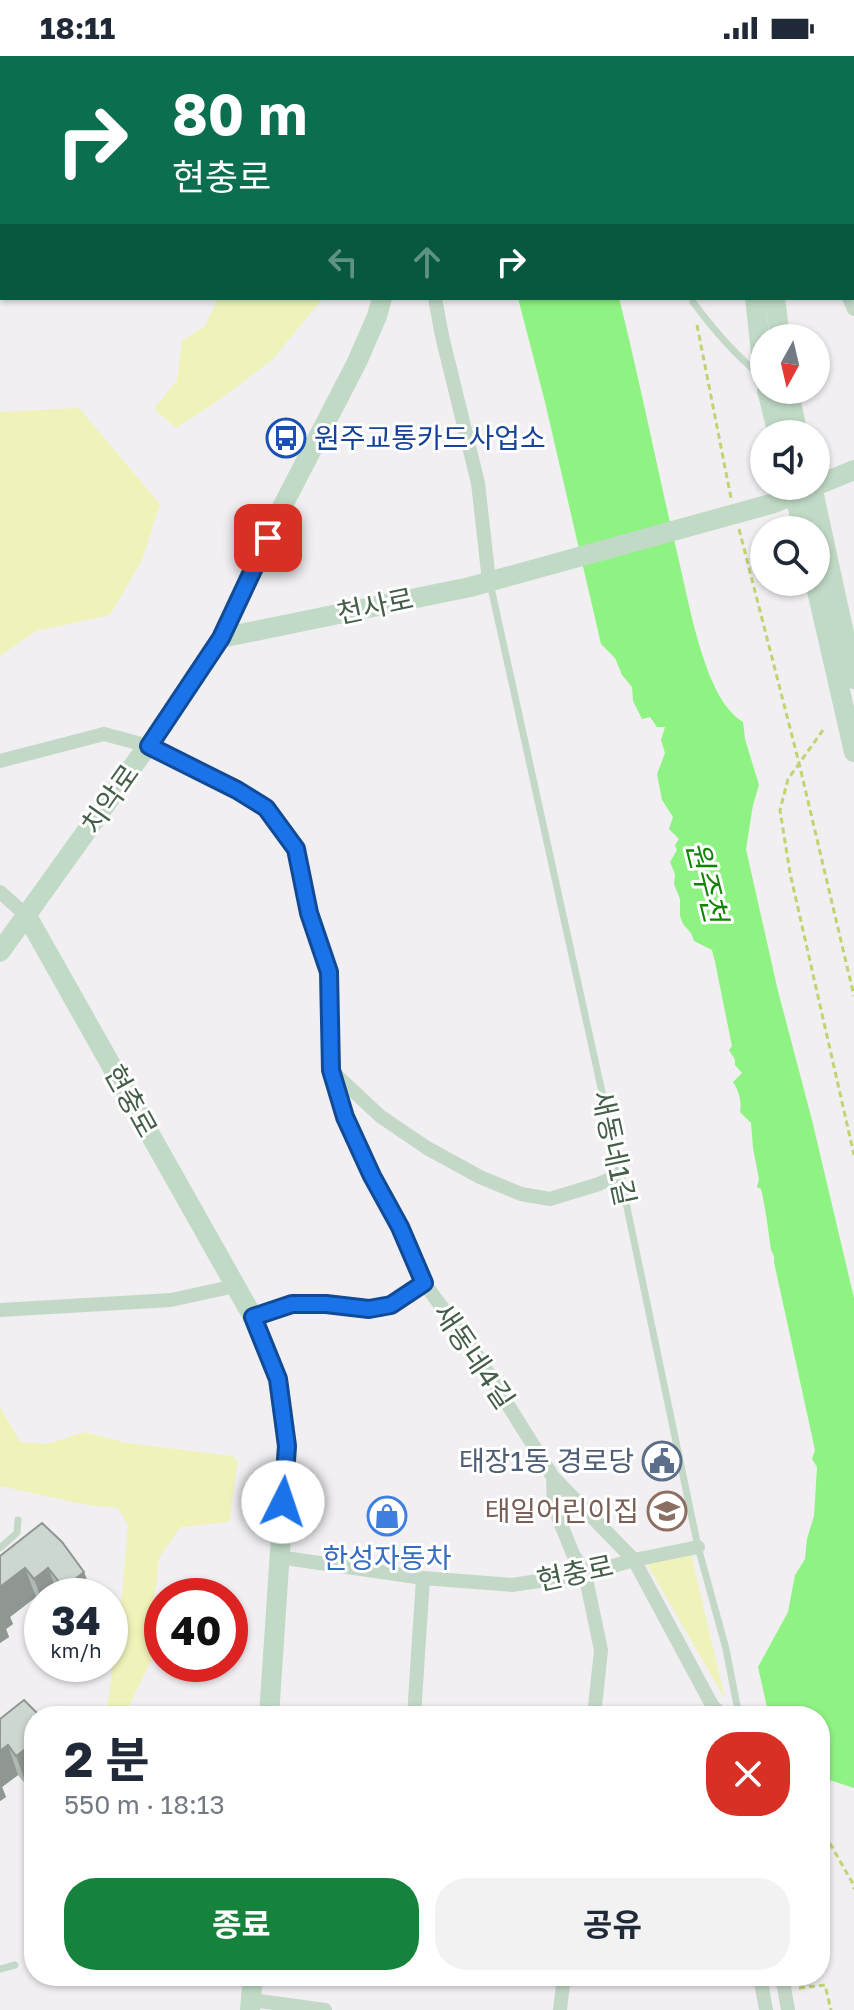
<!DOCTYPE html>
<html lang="ko">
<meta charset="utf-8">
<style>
:root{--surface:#fff;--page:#f2f2f3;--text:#1f2937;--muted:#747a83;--accent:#16833c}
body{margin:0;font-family:"Golos Text","Noto Sans KR",sans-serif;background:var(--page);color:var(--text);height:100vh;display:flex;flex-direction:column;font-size:30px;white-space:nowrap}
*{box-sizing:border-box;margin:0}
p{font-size:26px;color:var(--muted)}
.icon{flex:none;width:44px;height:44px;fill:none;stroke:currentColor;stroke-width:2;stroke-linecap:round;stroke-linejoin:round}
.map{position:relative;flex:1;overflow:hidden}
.panel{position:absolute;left:24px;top:1650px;width:806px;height:280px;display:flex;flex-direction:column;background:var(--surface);border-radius:32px;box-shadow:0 2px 6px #0004}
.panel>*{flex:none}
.top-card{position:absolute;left:0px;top:0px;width:854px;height:244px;box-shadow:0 2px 6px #0004;background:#0b6e4f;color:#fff;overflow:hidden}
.needle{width:52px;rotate:188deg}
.tools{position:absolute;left:750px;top:268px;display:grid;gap:16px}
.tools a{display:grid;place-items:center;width:80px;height:80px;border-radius:50%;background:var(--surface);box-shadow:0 2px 6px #0004;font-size:40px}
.speed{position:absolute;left:24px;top:1522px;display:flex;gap:16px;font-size:40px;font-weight:700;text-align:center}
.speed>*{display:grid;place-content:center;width:104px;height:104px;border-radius:50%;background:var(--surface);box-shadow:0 2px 6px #0004;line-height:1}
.speed small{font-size:20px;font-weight:400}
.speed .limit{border:12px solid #d22;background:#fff;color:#111}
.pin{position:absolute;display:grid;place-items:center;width:68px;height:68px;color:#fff;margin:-34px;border-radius:16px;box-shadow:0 4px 12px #0006}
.me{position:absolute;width:88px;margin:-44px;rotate:4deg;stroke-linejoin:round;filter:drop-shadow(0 0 6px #0008)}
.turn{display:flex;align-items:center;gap:28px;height:168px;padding:0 40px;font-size:36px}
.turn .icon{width:104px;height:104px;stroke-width:2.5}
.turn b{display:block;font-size:56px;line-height:68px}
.lanes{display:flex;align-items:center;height:76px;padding:0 40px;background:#0003;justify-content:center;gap:40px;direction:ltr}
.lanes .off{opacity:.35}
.round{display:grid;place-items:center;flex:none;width:84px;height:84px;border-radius:32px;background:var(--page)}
.headline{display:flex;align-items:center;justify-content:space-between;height:136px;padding:0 40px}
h1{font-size:48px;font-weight:700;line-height:60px}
.action{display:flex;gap:16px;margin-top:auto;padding:16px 40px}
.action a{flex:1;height:92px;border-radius:32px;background:var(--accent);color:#fff;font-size:32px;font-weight:700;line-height:92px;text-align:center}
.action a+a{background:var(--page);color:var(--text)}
.status{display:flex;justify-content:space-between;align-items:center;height:56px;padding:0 40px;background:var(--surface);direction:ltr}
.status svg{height:22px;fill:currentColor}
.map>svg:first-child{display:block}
.green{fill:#eff3ba}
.water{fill:#8ff383}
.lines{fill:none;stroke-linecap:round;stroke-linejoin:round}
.path{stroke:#c0d46f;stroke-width:3;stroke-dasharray:6 4;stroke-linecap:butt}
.lane{stroke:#c4d8c7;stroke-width:7}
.street{stroke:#c4d8c7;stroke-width:14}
.secondary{stroke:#c0dac5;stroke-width:20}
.wall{fill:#b0b9b4}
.shaded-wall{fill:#909692}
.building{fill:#cdd7d1;stroke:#909692;stroke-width:2}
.route-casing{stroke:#114b97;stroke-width:20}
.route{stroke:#1a73e8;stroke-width:14}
.labels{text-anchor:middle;stroke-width:6;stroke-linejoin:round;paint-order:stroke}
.transit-label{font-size:28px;fill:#164399;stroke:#fff;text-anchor:start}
.street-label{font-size:28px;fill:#455e49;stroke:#fff}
.service-label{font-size:28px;fill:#4e5e75;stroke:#fff;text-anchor:end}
.education-label{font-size:28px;fill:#785e54;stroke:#fff;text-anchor:end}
.shop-label{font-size:28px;fill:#366cbe;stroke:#fff}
.water-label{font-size:30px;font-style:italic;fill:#128405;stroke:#fff}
</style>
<div class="status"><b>18:11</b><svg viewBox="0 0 49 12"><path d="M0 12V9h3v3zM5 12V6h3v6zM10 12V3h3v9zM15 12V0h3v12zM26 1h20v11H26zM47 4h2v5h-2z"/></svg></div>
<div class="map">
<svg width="854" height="1954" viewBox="0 0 854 1954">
<rect width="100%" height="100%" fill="#f1eff2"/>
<path class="green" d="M218 242H323L273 303 219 344 176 372 154 353 177 324 182 285 205 270Z
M79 352 160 448 142 504 110 559 36 575 0 600V356Z
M0 1351 20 1386 47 1388 85 1376 126 1387 232 1400 238 1405 229 1466 180 1471 159 1502 156 1531 151 1553 146 1564 158 1591 124 1660H108L107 1654 123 1529 128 1469 118 1452 87 1449 0 1430Z
M691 1498 725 1643 647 1508Z"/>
<path class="water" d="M464 0H618L617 2H465Z
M518 242H619C641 329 658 417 679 505 688 544 697 592 714 629 720 643 730 658 743 666L745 683 759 729 753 749 746 793 778 935 812 1064 854 1242V1732L820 1721V1660H769L758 1611 788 1556 795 1519 805 1503 807 1483 814 1460 817 1411 812 1403 815 1394 774 1206V1200L771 1194C768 1174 766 1153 761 1133L757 1131 759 1123 753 1092 751 1067 740 1056C742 1046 739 1035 733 1026L742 1017 735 1009V1004L729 994 732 990 715 906 712 894 694 885 691 877 683 868 680 860V843L674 828 675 818 670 806 677 794 675 789 679 783 669 773 673 761 662 744 657 718 665 697 661 684 665 671H657L650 661 642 663 633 645 632 631 622 619 615 602 601 588 545 346Z"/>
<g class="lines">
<path class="path" d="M660 0V2
M697 269 731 442
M739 473 799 707 854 940
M823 674 788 723 780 754 790 817 854 1099
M820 1770 852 1826 854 1833
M799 1932 825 1929 831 1954"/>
<path class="lane" d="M693 246C713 273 733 297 759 318
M490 527 620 1118 698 1491 726 1593 739 1660
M0 1492 17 1477 18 1464
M0 1913 15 1909"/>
<path class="street" d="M848 0 851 2
M435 242 442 280 478 427 489 525
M849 242 854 253
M0 705 104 678 149 690 237 734 266 752 296 793 309 857 329 916 331 1014 345 1061 372 1120 400 1171 424 1227 473 1293 553 1421 554 1451 573 1498 585 1518 601 1594 594 1660
M0 836 27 860
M331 1014 380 1060 427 1092 480 1121 521 1138 550 1143 599 1128 620 1118
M0 1254 171 1244 235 1230
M253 1261 292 1248H326L369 1253 391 1249 424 1227
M553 1421 634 1504 713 1651 725 1660
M278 1501 423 1522 512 1529 585 1518 634 1504 698 1491
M414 1660 423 1522
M760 1920 766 1954
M782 1920 788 1954
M251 1944 325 1954
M560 1954 564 1920"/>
<path class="secondary" d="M361 0V2
M730 0V2
M749 0V2
M755 242 764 324
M775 242 780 282
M767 334 778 378
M788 334 798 378
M793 430 803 474
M812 430 854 623
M815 526 854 696
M221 582 470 531 774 447 854 414
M27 860 253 1261 278 1323 287 1390 269 1660
M0 896 141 699 149 690 221 582 279 457 357 306 377 260 382 242
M250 1954 253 1920"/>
</g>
<path class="wall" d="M0 1500 84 1516 93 1540H42V1549L36 1541 10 1561 13 1568 6 1573 9 1581 0 1587Z
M34 1660V1725L27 1730 18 1719 2 1731 6 1741 0 1745V1663Z"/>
<path class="shaded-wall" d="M25 1512 36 1541 10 1561 13 1568 6 1573 9 1581 0 1587V1531Z
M48 1512 59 1540H42V1545L34 1523Z
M84 1516 93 1540H67L64 1532Z
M8 1689 18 1719 2 1731 6 1741 0 1745V1695Z
M31 1689 34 1698V1725L27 1730 16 1700Z"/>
<path class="building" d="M42 1467 62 1486 84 1516 64 1532 48 1512 34 1523 25 1512 0 1531V1500Z
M24 1644 40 1660H34V1693L31 1689 16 1700 8 1689 0 1695V1663Z"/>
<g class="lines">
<g class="route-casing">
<path id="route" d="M268 482 221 582 149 690 237 734 266 752 296 793 309 857 329 916 331 1014 345 1061 372 1120 400 1171 424 1227 391 1249 369 1253 326 1248H292L253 1261 278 1323 287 1390 283 1446"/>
</g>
<use href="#route" class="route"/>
</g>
<defs>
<g id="bus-ring" transform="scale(2)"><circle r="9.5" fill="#fff" stroke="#1a4fb4" stroke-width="1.5"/><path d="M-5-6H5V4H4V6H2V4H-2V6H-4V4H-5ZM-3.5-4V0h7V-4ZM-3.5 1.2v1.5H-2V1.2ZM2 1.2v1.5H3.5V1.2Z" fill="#1a4fb4"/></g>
<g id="civic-ring" transform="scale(2)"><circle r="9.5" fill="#fff" stroke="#5c6f8a" stroke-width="1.5"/><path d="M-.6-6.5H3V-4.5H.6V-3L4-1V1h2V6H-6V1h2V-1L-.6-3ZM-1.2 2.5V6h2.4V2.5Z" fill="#5c6f8a"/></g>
<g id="school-ring" transform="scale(2)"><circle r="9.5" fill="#fff" stroke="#8d6e63" stroke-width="1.5"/><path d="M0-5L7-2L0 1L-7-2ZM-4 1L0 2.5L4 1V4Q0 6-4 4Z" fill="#8d6e63"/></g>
<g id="shop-ring" transform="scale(2)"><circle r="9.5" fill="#fff" stroke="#3f7fe0" stroke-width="1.5"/><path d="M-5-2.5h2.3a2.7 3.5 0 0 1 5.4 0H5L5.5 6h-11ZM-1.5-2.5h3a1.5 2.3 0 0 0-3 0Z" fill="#3f7fe0"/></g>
</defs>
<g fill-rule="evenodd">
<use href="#bus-ring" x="286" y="382"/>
<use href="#civic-ring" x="662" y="1405"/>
<use href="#school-ring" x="667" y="1455"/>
<use href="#shop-ring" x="387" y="1460"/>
</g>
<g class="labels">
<g class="transit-label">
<text x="314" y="392">원주교통카드사업소</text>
</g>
<g class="street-label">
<text transform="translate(375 550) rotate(-12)" y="10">천사로</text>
<text transform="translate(110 743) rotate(-55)" y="10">치악로</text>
<text transform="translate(131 1045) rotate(61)" y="10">현충로</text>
<text transform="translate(614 1092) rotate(78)" y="10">새동네1길</text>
<text transform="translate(474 1300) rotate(56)" y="10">새동네4길</text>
<text transform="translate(575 1517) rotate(-12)" y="10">현충로</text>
</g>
<g class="service-label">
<text x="634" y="1415">태장1동 경로당</text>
</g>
<g class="education-label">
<text x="639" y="1465">태일어린이집</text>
</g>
<g class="shop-label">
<text x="387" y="1512">한성자동차</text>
</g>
<g class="water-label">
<text transform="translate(706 826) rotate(76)" y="10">원주천</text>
</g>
</g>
</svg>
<div class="tools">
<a><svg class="needle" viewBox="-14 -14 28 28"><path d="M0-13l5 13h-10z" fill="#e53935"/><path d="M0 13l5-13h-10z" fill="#747a83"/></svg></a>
<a><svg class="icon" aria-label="sound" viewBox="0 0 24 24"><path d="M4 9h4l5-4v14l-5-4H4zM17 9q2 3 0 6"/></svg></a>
<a><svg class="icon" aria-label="search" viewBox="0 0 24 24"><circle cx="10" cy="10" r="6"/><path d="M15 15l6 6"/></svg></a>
</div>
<div class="speed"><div>34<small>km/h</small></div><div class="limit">40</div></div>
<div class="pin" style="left:268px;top:482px;background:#d93025"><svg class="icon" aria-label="arrive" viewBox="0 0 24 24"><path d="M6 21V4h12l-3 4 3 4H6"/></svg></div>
<svg class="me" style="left:283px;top:1446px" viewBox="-20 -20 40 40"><circle r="19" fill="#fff"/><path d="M0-13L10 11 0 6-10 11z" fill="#1a73e8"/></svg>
<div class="top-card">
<div class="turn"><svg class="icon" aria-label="right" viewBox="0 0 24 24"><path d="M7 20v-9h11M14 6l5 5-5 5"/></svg><div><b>80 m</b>현충로</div></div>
<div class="lanes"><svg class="icon off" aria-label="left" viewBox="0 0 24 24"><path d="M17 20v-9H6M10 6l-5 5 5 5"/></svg><svg class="icon off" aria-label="ahead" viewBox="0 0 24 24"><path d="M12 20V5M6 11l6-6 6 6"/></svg><svg class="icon" aria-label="right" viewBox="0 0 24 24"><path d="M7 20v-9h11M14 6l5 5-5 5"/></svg></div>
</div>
<section class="panel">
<div class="headline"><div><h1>2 분</h1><p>550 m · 18:13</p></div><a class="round" style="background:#d93025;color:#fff"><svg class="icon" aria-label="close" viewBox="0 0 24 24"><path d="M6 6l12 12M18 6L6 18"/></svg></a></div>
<div class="action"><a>종료</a><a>공유</a></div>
</section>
</div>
